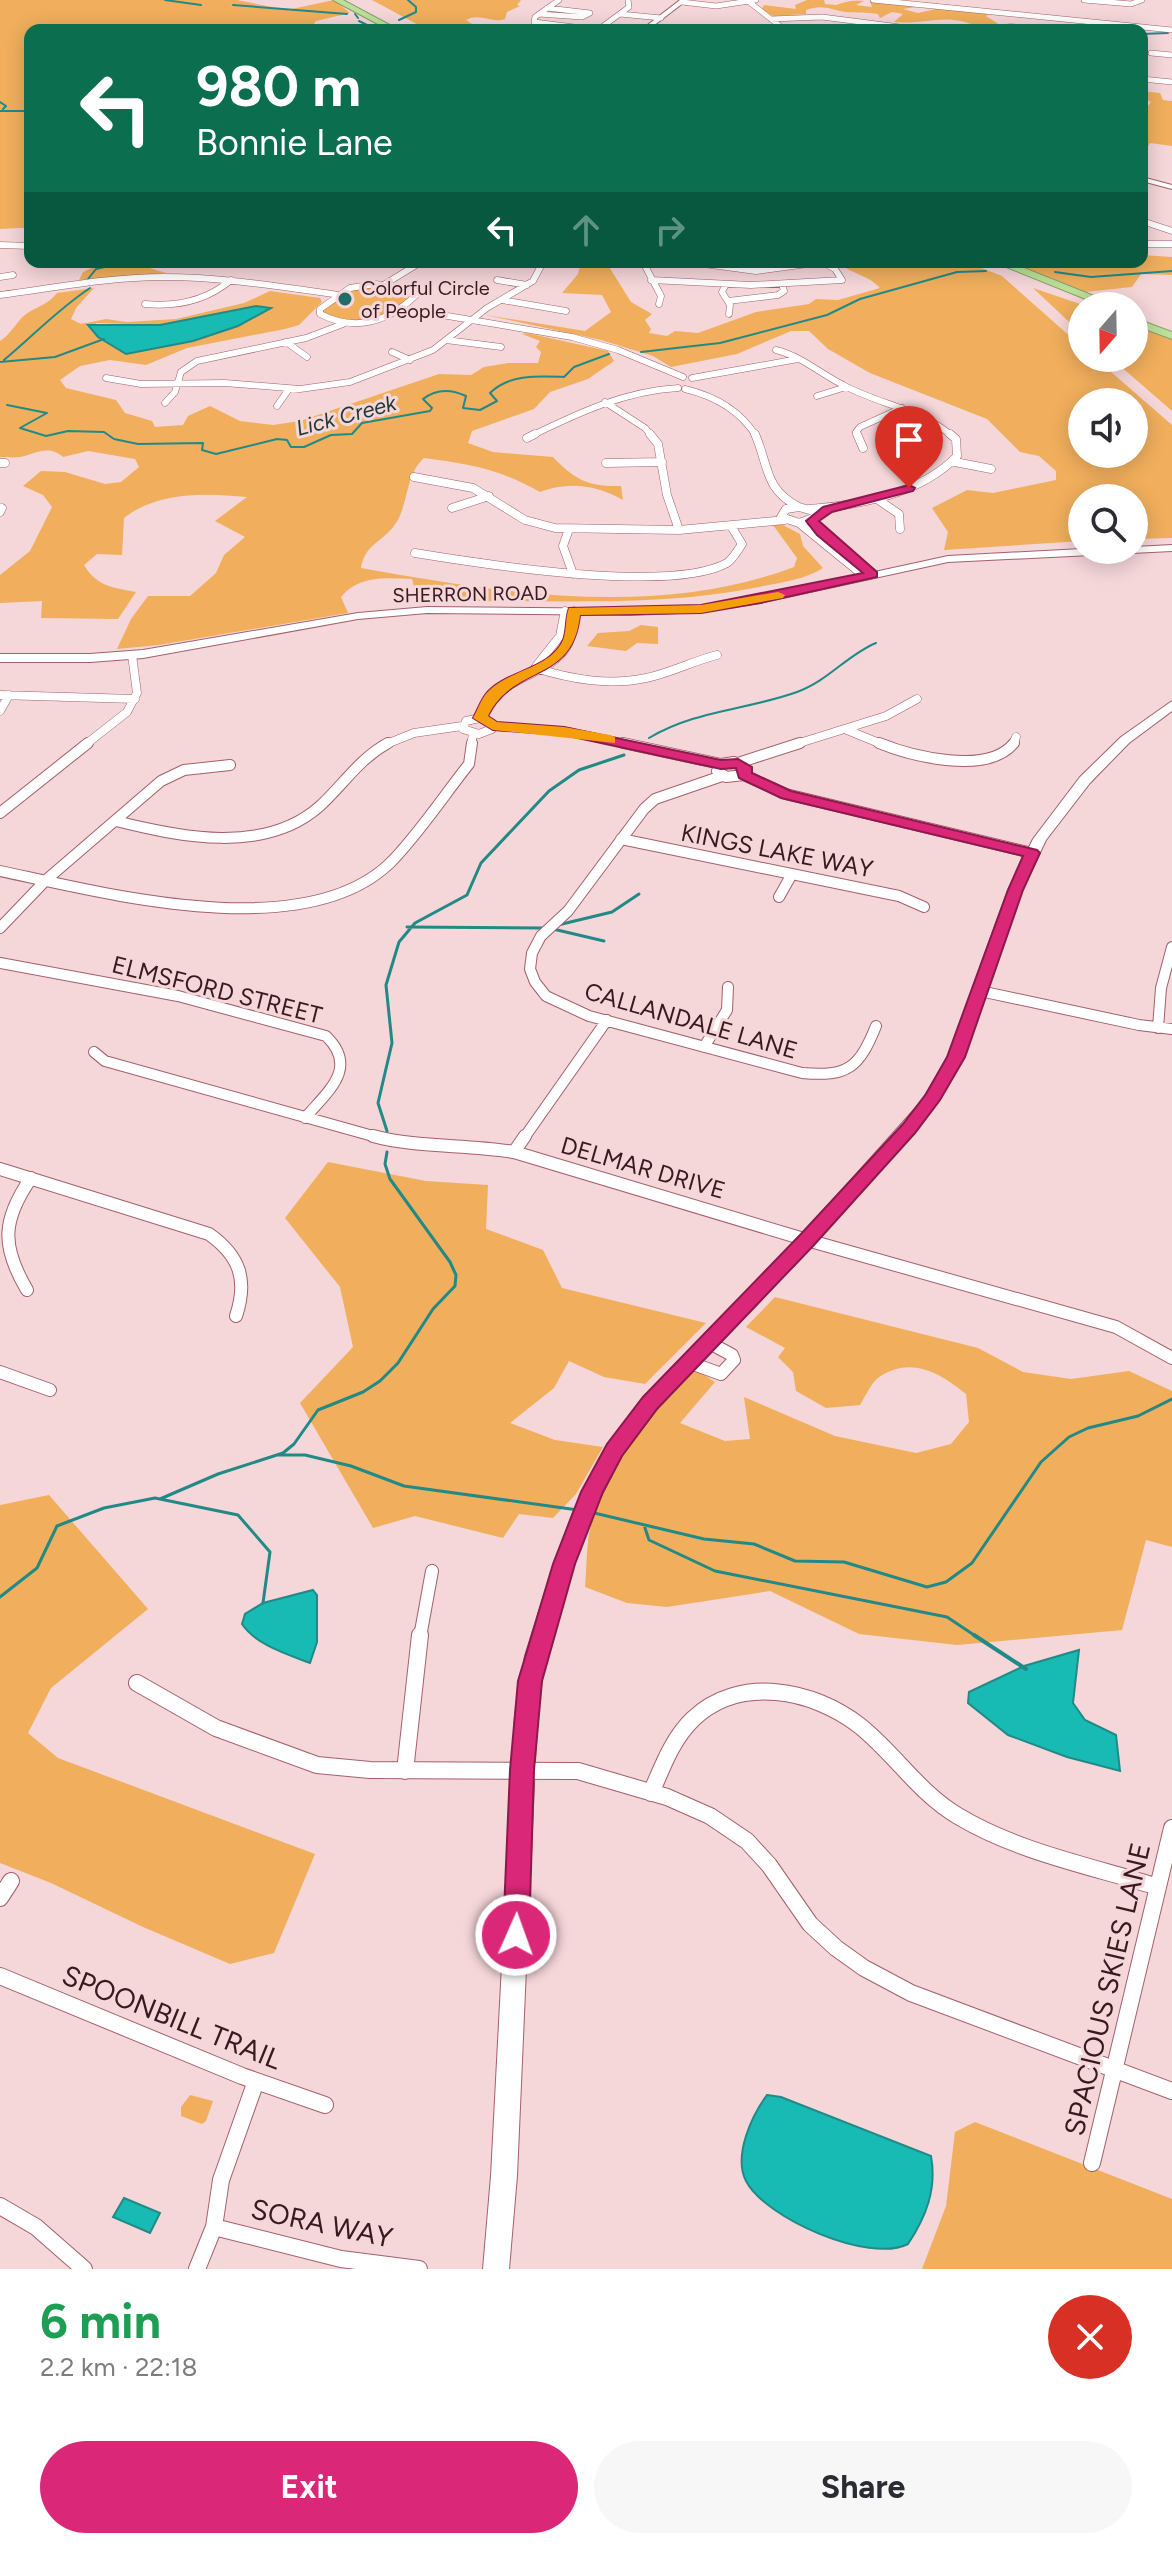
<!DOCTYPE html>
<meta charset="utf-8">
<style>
:root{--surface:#fff;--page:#f7f7f7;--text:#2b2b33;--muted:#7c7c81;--accent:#db2777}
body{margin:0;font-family:Figtree,sans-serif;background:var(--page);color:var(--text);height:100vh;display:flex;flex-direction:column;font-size:30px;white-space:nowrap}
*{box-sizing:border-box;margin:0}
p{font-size:26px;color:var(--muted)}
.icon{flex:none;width:44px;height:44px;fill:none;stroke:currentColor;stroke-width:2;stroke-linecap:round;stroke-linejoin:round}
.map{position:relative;height:2269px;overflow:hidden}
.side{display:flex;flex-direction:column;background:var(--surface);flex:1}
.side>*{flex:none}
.hud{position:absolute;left:24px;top:24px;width:1124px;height:244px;border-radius:16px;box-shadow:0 4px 20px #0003;background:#0b6e4f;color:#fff;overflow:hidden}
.needle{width:52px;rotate:200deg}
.buttons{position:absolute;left:1068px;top:292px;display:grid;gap:16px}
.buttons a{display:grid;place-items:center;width:80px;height:80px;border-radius:50%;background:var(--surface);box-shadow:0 4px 20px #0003;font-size:40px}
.pin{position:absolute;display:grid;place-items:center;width:68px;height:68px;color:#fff;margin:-82px -34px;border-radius:50% 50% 50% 0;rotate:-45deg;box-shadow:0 0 8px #0007}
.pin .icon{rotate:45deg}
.me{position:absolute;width:88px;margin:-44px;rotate:2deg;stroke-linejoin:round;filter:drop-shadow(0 0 6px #0008)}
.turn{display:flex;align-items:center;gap:28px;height:168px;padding:0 40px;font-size:36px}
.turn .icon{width:104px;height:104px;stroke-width:2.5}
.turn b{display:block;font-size:56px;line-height:68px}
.lanes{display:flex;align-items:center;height:76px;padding:0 40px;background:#0003;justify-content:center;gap:40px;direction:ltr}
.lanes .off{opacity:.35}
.round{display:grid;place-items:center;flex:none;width:84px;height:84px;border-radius:42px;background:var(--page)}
.overview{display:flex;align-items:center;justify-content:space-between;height:136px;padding:0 40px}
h1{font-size:48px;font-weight:700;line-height:60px;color:#1e9e55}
.primary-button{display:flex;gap:16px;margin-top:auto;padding:16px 40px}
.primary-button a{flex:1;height:92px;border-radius:48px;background:var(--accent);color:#fff;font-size:32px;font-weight:700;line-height:92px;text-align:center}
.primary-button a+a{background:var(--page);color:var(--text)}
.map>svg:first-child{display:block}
.green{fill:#f1af5d;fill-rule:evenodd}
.water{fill:#18bab4;stroke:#218a87;stroke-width:2}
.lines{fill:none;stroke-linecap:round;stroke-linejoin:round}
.stream-far2{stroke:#218a87;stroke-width:2}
.stream-far1{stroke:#218a87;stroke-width:3}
.stream{stroke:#218a87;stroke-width:4}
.street-far5-casing{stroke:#a4606b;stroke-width:6}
.street-far4-casing{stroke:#a4606b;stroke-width:7}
.street-far3-casing{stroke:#a4606b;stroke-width:9}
.street-far2-casing{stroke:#a4606b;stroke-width:12}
.street-far1-casing{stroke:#a4606b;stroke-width:14}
.street-casing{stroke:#a4606b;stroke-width:18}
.secondary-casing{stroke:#a4606b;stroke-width:2}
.highway-casing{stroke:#8c9b6d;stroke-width:2}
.street-far5{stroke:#fff;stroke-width:5}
.street-far4{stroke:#fff;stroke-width:6}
.street-far3{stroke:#fff;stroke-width:8}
.street-far2{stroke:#fff;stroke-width:10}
.street-far1{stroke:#fff;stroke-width:12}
.street{stroke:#fff;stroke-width:16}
.secondary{fill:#fff;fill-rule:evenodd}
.highway{fill:#bbe097;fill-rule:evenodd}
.route{fill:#db2777;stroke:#8e194d;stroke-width:2}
.slow{fill:#f59e0b}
.poi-dot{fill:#216c68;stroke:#f5d6d9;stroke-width:3}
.labels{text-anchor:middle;stroke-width:6;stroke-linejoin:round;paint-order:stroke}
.far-poi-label{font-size:20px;fill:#361a1f;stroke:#f5d6d9;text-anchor:start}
.far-street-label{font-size:20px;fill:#361a1f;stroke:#f5d6d9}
.far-water-label{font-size:22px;font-style:italic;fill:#1b3937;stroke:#f5d6d9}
.street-label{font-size:24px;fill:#361a1f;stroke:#f5d6d9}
.near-street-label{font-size:28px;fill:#361a1f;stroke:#f5d6d9}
</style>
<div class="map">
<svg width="1172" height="2269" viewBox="0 0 1172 2269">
<rect width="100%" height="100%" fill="#f5d6d9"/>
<path class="green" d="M0 0H237L287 10 334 0 350 13 316 21 311 28 315 30H30V229C19 227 11 229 0 229Z
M372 0H521L517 5 520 6 507 12 505 19C492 24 480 12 466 20L474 25 504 30 424 28Z
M807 0H824L825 4 836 5C846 2 850 0 864 1L856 5 872 7 870 1 924 6 903 9 918 13 940 8 990 13 986 16 1000 25 1011 23 1053 30H974L971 29 981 28C946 11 929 25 894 22L903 14 892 12 880 18 878 14C867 12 855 13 845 12 830 9 822 4 806 10V14L773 16 762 9 764 5 796 9 795 5Z
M1142 91 1160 93 1163 100 1172 101V146L1150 143 1142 156V114L1151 102 1142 97Z
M1142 255 1172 257V275L1141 274 1132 287 1085 292 1006 262H1142Z
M104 262H154L143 266 166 273 79 280 83 272Z
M581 262H606L631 302 652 314 645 320 651 329 649 333 667 336 675 331 698 333 756 312 809 304 816 299 838 300 880 288C870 276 852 274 840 264L845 262H966L1002 276 1082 347V358H1095L1172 425V538L1134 539V498H1082V541L944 550 948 532 932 508 967 490 993 493 1056 480V471L1039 456 1020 452 987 419 870 373 828 349 809 331H791L737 354 671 367 653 356 601 340 486 315 585 331 611 312 602 295 562 293 578 274ZM1082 402H1134V454H1082Z
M366 285 411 292V298C378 322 366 323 326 317L322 310 354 288Z
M94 288 76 308 71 319 81 324 106 319 127 322 176 319 244 303 270 291 320 298 322 302 299 325 285 329 187 348 146 365 110 360 80 366 60 380 66 388 116 400 125 413 152 421 155 427 183 425 188 416 210 406 240 421 273 425 300 421 439 374 471 375 484 367 508 363H538L541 352 536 347 540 341 522 334 527 333 608 351 614 361 588 379 550 392 534 409 472 431 468 443 493 452 553 457C575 480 589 487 621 486L623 500C597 485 568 481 540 492 500 469 470 464 424 458 405 475 409 503 396 523 384 542 365 543 361 568 502 593 656 619 794 567L797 558 773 525 781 524 800 534 803 546 823 568C804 580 782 582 759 587 647 610 531 597 418 603L412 579C385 578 360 575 341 597L348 613 159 645 117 649 131 619 148 596H190L216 573 224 555 245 537 215 521 247 497C206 493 158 491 124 518L122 555 97 554 84 565C96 586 114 588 136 592L118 619 41 618 42 601 0 603V575L30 551 52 507 43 495 23 486 41 471 65 472 105 484 121 482 139 467 135 459 88 451 63 457C48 444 36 454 20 457 14 458 6 457 0 457V341C12 334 18 318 29 312 41 305 48 304 57 293ZM260 313 238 326 193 341 126 354 98 337 96 323 160 325Z
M1033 288 1086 306H1082V334Z
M1134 325 1172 340V411L1111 358H1134Z
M641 625 658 627V644L637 643 626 651 587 646 598 633 629 631Z
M328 1162 426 1181 488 1185 486 1229 543 1250 562 1288 706 1323 645 1384 604 1377 569 1361 554 1388 510 1423 555 1440 603 1447 576 1494 553 1518 519 1514 503 1538 415 1516 373 1528 300 1403 353 1347 340 1287 285 1218Z
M775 1297 978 1348 1023 1372 1071 1379 1129 1371 1172 1391V1547L1146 1540 1122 1630 957 1645 859 1634 770 1591 667 1607 627 1603 585 1587C587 1567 586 1544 591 1525 608 1466 650 1412 693 1368L715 1382 680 1423 725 1441 750 1439 744 1397 835 1436 916 1453 951 1444 969 1422 966 1394C940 1373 910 1355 878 1378 871 1383 865 1397 860 1405L826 1408 796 1391 793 1372 778 1357 785 1348 746 1327Z
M49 1495 148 1609 51 1688 28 1733 58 1758 315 1854 274 1953 230 1964 143 1927 51 1883 0 1863V1505Z
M190 2095 213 2101 206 2121 202 2124 181 2116V2107Z
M975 2122 1172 2199V2269H922L946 2206 955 2132Z"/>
<path class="water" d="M256 306 271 308 238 326 193 341 126 354 98 337 88 325H160Z
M313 1590 317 1595V1642L310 1663C287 1654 256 1645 242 1624L245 1614 263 1603Z
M1079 1650 1073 1703 1085 1720 1116 1735 1120 1771 1067 1757 1008 1735 968 1703 969 1692 1024 1666Z
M767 2095 781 2097 931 2156C937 2189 926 2217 908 2244 869 2264 765 2218 746 2181 733 2156 752 2115 767 2095Z
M124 2198 160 2213 150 2233 113 2217Z"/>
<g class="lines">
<path class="stream-far2" d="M165 0 201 5
M233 5 347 14
M355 14 358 18
M399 20 416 12V7L408 0
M359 21 369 26
M373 28 377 30
M1142 34 1168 33
M0 102 6 106 3 109
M0 111H30
M1055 272 1091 277 1172 271
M88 279 96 269 125 262
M641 352 720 343 827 315 860 299 957 272 986 271
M4 360C34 335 57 310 90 288
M0 362 55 357 104 339
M7 405 47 413 20 428 46 436 68 431 104 432 114 439 138 444 203 443 202 450 216 454 277 439 287 440 291 447H304L331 435 352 434 362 423 430 411 432 408 423 399C436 389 451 389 466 396L463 408 480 410 497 401 490 393C509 374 538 376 564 377L574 367 609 354
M649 738C696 710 747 710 797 692 828 681 847 655 876 643"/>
<path class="stream-far1" d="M558 925 612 912 639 894
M407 927 543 928
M553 929 604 941
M387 1131 378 1103 392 1043 386 985 399 942 415 923 467 895 481 863 549 791 579 770 624 755
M277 1455H305L351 1466 404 1486 578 1510
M160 1499 218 1474 283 1453 294 1444 318 1410 363 1392 380 1381 398 1363 433 1309 455 1286 456 1275 450 1262 390 1179 385 1164 387 1152
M590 1512 704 1539 754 1544 795 1561 844 1562 927 1587 946 1582 972 1563 1041 1462 1069 1437 1088 1428 1138 1416 1172 1399
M644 1525 649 1540 715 1571 947 1617 977 1637
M0 1597 37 1568 57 1526 104 1508 155 1498 238 1515 270 1552 263 1603"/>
<path class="stream" d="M974 1635 1026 1669"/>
<g class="street-far5-casing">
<path id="street-far5" d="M559 0 535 17 534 22 598 30
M873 0 1172 30
M1084 0 1131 4 1142 0
M748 1 785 30
M682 2 716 6 756 0
M539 14 582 17 590 13 547 8
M620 14 661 18
M771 19 822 17 923 30
M598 30 629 7 628 0
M1151 53 1172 55
M1142 79 1172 82"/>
</g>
<g class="street-far4-casing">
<path id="street-far4" d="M1142 221 1172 231
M1142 244H1172
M0 245 30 246
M643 262 661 296 659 304
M689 262 756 271 822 262
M0 277 13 275
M497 280 527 285
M651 280 751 285 842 280 835 269 822 262
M375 284 403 288 415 296C388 322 355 332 320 314V309L350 288Z
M385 284 421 262
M726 284 722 292 730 305 729 314
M0 295C54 288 109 277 164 277 223 277 282 287 340 295
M502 300 566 311
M728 301 778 295 784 291 782 284
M145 304C177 307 206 301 231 280
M397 311H418L572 337 618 350 683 377
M446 340 501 347
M286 342 307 357
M776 350C801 356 821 374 843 385 880 405 921 409 952 436
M392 352 410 360
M106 378 141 384 225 383 300 389 350 382 433 350 487 308 533 281 543 262
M692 378 798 359
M685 389C714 396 740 410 756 436
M817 396 846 387
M605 402 645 428 652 436
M165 403 175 392 181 372 197 361 306 338 343 324
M277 406 289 389
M531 436C578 413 625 391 678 388
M858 436 856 432 860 427 902 408"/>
</g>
<g class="street-far3-casing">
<path id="street-far3" d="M650 434 658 444 667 495 679 530
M755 434C769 466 764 489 799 507
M857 434 863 448
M527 438 535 434
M955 462 991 469
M0 463H5
M606 463 662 462
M414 477 473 488 525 520 555 528 679 530 785 520
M877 499 899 514 900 529
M799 507 813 511 816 517 799 523 781 517 786 509Z
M452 508 489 496
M809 509C860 505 921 494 957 456L956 439 950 434
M0 512 2 508
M812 521 822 533 873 574
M799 523 864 576
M569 529 563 546 573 574
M415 553C482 564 670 594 727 563 733 559 738 550 742 544L731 526
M537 665 560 636 565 611
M535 668C571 679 608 686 646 678 670 673 693 661 717 655
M0 695 135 699
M0 711 9 695
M480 718C504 672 546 678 566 648 573 637 573 624 574 611
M480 718 492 723V729L479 734 463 729 466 721Z
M493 726 564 731 632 745
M847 730 884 745
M85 745 127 712 137 693 132 655
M384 745 414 733 462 726
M471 745 473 734
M793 745 886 716 917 699
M1013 745 1016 737"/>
</g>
<g class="street-far2-casing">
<path id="street-far2" d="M623 743 721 764
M879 743C911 756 988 776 1014 743
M734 762 745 767 744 775 726 777 717 771 721 764Z
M738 763 800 743
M744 775 786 794 1032 853
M722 776 655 799 644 809 568 911 541 936 532 953 530 969 535 982 546 996 589 1016 802 1073C848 1077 859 1068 876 1026
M0 813 88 743
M116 821C180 837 265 855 320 806 343 785 359 759 388 743
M621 839 899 896 924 907
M0 871C104 893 302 946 389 864 415 839 445 794 469 764L472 743
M779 897 792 874
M0 928 46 880 161 781 184 770 230 765
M0 963 178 996 326 1036C359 1068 328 1091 305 1118
M980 991 1139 1025 1172 1029
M1158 1028 1161 988 1172 947
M704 1047 727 1010 728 987
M94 1052 105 1061 380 1138
M524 1138 607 1020"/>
</g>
<g class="street-far1-casing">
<path id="street-far1" d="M373 1136C417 1148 467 1144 514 1152L807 1240 1116 1327 1172 1358
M514 1152 525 1136
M0 1169 209 1234C240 1256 248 1280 236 1316
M27 1290C1 1246 2 1220 31 1178
M688 1362 721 1374 734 1360 732 1355 708 1342
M0 1372 50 1390
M420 1637 432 1571"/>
</g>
<g class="street-casing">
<path id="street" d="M137 1683 216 1728 317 1765 370 1770 578 1771 667 1797 710 1816 747 1841 769 1865 810 1924 836 1948 864 1968 911 1993 1172 2091
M405 1771 420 1635
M651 1793C662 1768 672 1739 693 1719 739 1675 813 1689 860 1726 895 1754 919 1793 958 1816 1018 1852 1091 1866 1158 1887
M0 1898 11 1881
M0 1976 242 2076 325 2105
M1092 2163 1172 1828
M0 2206 36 2227 84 2269
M214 2227 341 2259 419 2269
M197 2269 214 2227 221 2180 256 2081"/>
</g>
<g class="secondary-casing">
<path id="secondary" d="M680 0H687L648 30H641Z
M1142 177 1172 185V189L1142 181Z
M1172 545V551L948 562 760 603 701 612 630 615 427 613 358 619 143 658 90 662H0V654H90L143 650 358 613 427 607 630 609 701 606 760 597 948 556 1082 549 1134 550V547Z
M1172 701V711L1129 743 1090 783 1046 840 1022 890 964 1057 933 1109 813 1244 670 1392 622 1455 594 1510 574 1564 545 1656 537 1715 517 2176 509 2269H483L491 2176 515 1715 525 1656 554 1564 574 1510 608 1445 658 1382 801 1236 921 1102 948 1057 1008 890 1033 839 1080 777 1121 737Z"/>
</g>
<g class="highway-casing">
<path id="highway" d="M333 0H343L399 30H389Z
M994 262H1009L1119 306H1103Z
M1134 318 1172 332V339L1134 325Z"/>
</g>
<use href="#street-far5" class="street-far5"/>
<use href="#street-far4" class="street-far4"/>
<use href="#street-far3" class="street-far3"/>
<use href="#street-far2" class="street-far2"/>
<use href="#street-far1" class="street-far1"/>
<use href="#street" class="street"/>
<use href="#secondary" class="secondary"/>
<use href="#highway" class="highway"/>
</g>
<path class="route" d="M909 485 915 488 913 491 832 512 819 521 877 572V577L760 603 701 613 580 615C573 684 514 663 488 716L497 722 564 727 721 760 738 759 752 767V773L791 791 1037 850 1040 853 1023 890 965 1057 940 1100 915 1133 814 1245 657 1409 622 1456 603 1492 575 1564 542 1681 534 1770 529 1935 525 1943 516 1947 507 1943 503 1935 510 1770 518 1681 553 1564 581 1492 607 1444 643 1397 800 1235 903 1124 926 1094 947 1057 1008 890 1023 856 781 798 739 778 736 768 721 769 564 735 493 730 473 718C477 711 480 702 485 695 504 670 550 670 563 640 567 630 565 618 569 608L701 605 863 573 817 535 806 521 823 507Z"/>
<path class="slow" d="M778 592 785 595 783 598 701 613 580 615C573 684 514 663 488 716L497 722 564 727 610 735 615 737V743L493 730 473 718C477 711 480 702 485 695 504 670 550 670 563 640 567 630 565 618 569 608L701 605Z"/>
<circle class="poi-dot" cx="345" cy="299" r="8"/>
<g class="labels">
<g class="far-poi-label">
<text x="361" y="295">Colorful Circle<tspan x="361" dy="23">of People</tspan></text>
</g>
<g class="far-street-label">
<text transform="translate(470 594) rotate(-1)" y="7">SHERRON ROAD</text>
</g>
<g class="far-water-label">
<text transform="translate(346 415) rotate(-15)" y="8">Lick Creek</text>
</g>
<g class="street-label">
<text transform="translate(777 851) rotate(11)" y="8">KINGS LAKE WAY</text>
<text transform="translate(217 990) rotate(14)" y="8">ELMSFORD STREET</text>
<text transform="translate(691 1021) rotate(16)" y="8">CALLANDALE LANE</text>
<text transform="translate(643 1168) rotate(16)" y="8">DELMAR DRIVE</text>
</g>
<g class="near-street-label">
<text transform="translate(1107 1989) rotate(-77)" y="10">SPACIOUS SKIES LANE</text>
<text transform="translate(172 2017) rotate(22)" y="10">SPOONBILL TRAIL</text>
<text transform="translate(322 2223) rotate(12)" y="10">SORA WAY</text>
</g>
</g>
</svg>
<div class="buttons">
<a><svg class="needle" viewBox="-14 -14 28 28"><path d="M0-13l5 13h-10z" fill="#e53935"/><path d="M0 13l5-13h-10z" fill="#7c7c81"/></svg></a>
<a><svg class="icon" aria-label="sound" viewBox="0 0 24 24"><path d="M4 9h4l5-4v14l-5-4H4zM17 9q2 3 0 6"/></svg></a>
<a><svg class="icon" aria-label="search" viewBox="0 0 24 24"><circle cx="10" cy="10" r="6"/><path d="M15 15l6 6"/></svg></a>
</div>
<div class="pin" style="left:909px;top:488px;background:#d93025"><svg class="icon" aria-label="arrive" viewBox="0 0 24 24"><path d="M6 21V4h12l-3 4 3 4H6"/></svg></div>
<svg class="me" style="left:516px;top:1935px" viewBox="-20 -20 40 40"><circle r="17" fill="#db2777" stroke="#fff" stroke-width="3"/><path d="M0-11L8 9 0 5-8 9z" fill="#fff"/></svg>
<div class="hud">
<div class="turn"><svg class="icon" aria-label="left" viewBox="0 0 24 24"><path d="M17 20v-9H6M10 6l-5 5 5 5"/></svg><div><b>980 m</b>Bonnie Lane</div></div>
<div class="lanes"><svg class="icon" aria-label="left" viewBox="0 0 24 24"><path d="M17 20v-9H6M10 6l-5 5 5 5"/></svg><svg class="icon off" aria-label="ahead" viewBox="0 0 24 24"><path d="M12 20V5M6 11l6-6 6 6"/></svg><svg class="icon off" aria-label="right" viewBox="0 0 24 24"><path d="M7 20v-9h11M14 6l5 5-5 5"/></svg></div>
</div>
</div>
<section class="side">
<div class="overview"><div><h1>6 min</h1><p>2.2 km · 22:18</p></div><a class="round" style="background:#d93025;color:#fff"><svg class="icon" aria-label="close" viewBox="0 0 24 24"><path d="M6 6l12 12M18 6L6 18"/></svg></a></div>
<div class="primary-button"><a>Exit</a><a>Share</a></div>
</section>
